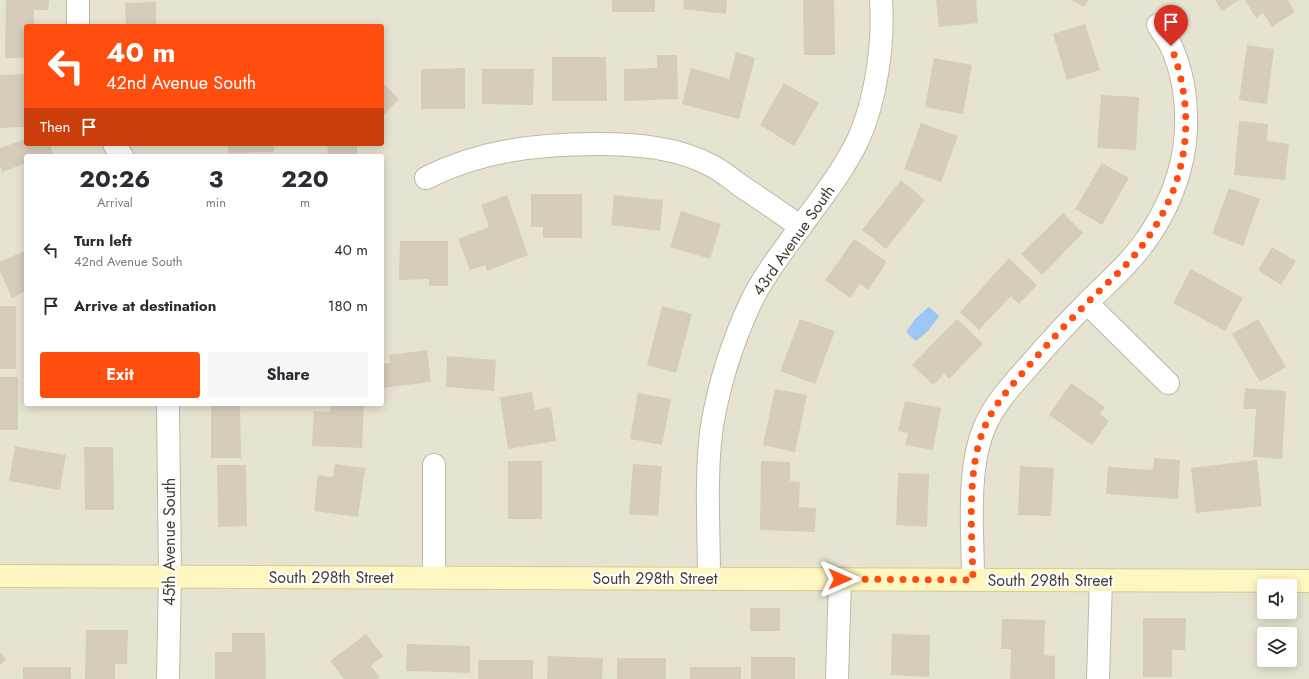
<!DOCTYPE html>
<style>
:root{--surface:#fff;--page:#f7f7f7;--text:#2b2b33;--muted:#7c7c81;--accent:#ff4d0f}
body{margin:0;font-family:Jost,sans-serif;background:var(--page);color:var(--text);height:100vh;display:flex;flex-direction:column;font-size:15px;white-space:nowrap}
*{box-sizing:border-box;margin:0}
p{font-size:13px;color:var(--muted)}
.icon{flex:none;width:22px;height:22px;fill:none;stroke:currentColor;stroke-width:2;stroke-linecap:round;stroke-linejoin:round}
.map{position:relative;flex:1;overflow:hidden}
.sheet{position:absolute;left:24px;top:154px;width:360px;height:252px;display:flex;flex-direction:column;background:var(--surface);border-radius:4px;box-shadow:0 2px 10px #0003}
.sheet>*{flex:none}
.top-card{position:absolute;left:24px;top:24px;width:360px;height:122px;border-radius:4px;box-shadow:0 2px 10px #0003;background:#ff4d0f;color:#fff;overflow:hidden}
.tools{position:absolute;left:1257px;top:579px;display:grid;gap:8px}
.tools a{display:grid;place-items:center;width:40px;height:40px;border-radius:4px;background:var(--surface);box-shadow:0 2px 10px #0003;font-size:20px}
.pin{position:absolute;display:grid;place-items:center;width:34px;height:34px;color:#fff;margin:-41px -17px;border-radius:50% 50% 50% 0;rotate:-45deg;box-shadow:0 0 4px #0007}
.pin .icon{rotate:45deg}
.me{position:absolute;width:44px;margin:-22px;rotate:90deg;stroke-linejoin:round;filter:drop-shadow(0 0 3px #0008)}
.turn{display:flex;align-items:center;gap:14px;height:84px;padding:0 16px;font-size:18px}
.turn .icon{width:52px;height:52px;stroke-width:2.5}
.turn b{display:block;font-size:28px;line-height:34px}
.then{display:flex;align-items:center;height:38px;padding:0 16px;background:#0003;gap:8px;font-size:15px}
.eta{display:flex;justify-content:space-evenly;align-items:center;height:68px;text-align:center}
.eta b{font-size:24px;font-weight:700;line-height:28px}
.action{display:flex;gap:8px;margin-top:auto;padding:8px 16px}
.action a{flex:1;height:46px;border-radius:4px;background:var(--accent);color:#fff;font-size:16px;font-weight:700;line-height:46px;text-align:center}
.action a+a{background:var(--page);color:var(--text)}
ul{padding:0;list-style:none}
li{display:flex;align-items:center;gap:12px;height:56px;padding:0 16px}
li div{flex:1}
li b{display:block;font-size:15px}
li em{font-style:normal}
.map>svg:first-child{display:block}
.residential{fill:#e7e3d1;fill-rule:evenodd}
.water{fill:#9cc6f4}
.building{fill:#d5cdb9}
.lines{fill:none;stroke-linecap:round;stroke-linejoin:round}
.street-casing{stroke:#bfb9a6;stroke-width:24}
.secondary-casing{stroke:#d5cb91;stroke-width:24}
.street{stroke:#fff;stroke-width:22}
.secondary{stroke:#fff7c2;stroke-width:22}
.route{stroke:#ff4d0f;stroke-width:7;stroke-dasharray:0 12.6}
.labels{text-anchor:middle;stroke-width:4;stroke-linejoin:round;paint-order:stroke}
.street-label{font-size:16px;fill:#454033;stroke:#fff}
</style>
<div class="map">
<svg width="1309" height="679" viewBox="0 0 1309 679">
<rect width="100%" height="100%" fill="#f3f0e4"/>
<path class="residential" d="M0 0H1309V679H0ZM26 26H382V144H26ZM26 156H382V404H26ZM1264 586H1290V612H1264ZM1264 634H1290V660H1264Z"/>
<path class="water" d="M929 307 939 316 928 331 916 341 906 332 916 318Z"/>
<path class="building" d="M6 0H49L48 10H34V26H26V58H5Z
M612 0H655V12H612Z
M684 0H727L726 14 683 9Z
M803 0H834L835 55H804Z
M936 0H976L978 23 939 27Z
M1071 0H1088L1084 7Z
M1215 0H1239L1222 11Z
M1245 0H1288L1295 12 1272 27 1263 13 1256 18Z
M156 2V26H126L125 3Z
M1085 24 1100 70 1067 80 1053 34Z
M1247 45 1274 49 1267 104 1239 100Z
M736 52 755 58 739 119 682 104 691 68 729 79Z
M657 55H677L678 99 624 101V69L657 68Z
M552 57H606L607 101H552Z
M934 58 972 65 963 114 925 107Z
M465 68V109H421V69Z
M482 69H534L533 105 482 104Z
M26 74V127L0 128V75Z
M382 82 399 99 382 117Z
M784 83 819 103 794 146 760 125Z
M1101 95 1139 97 1136 150 1097 148Z
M1239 121 1268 124 1267 141 1289 144 1285 180 1234 175Z
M921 123 958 136 941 182 904 169Z
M26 139V144H50L54 156H26V163L2 172 0 165V148Z
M228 144H274V152L228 153Z
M328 144H357V156H327Z
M1102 163 1129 178 1102 225 1075 209Z
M901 180 925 200 886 249 862 230Z
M1229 188 1260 199 1243 246 1212 234Z
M531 194H582V238H543V227H531Z
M507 195 528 255 487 271 485 265 470 270 458 239 489 227 481 205Z
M614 195 663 200 660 231 611 225Z
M681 211 721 224 710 259 670 247Z
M1063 213 1083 233 1042 275 1021 254Z
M854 239 887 262 868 290 860 284 850 298 825 280Z
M400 241H448V286H429V279L399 280Z
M1272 247 1296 261 1281 285 1258 270Z
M26 250V291L12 298 0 271V262Z
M1009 258 1037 285 1019 304 1011 296 979 330 960 312Z
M1191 269 1243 298 1225 331 1173 303Z
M0 306H16V369H0Z
M662 306 692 314 676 373 647 365Z
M800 319 835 331 815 384 780 371Z
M957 319 983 344 949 379 944 374 933 385 912 365Z
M1258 319 1286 367 1260 382 1232 334Z
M427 350 431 382 382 388V364L390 363 389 355Z
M447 356 496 360 494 391 446 387Z
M0 377H18V430H0Z
M1071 383 1105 407 1100 414 1109 421 1092 445 1049 415Z
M1245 388 1286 391 1282 459 1253 457 1256 409H1243Z
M775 389 807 395 795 452 763 445Z
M532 392 535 410 551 407 556 441 508 449 500 397Z
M638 393 671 399 662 445 630 439Z
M905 401 941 408 933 450 905 445 908 433 898 431Z
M211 404H240L241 458H211Z
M331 404H364L362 448 312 446 314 411 330 412Z
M15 446 66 455 60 490 9 481Z
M84 447H113L114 510H85Z
M1154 458 1180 460 1178 499 1106 494 1108 467 1153 470Z
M1257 460 1262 506 1196 513 1191 468Z
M508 461H542V519H508Z
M761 461 790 462V481L800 482 799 507 816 508 815 532 760 530Z
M335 464 365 468 358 517 314 511 318 475 333 477Z
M633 464 662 466 658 516 629 514Z
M217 465H246L247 526 218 527Z
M1020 466 1054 468 1051 516 1018 515Z
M898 473 929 474 927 527 896 525Z
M750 608H780V631H750Z
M1143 618H1186L1185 650H1172V677H1143Z
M1002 619 1045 620 1044 655 1055 656V679H1010L1011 649H1001Z
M86 630H128L127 664H115V679H85Z
M232 633H265L266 679H215V652H232Z
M366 634 383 656 371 666 380 677 377 679H344L330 661Z
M892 634 930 635 929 677 891 675Z
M407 644 470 646V673L406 671Z
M0 652 6 660 0 665Z
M548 656 603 658 602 679H547Z
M751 657H795V679H751Z
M617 658H666V679H617Z
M478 660H533V679H478Z
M23 667H71V679H23Z
M690 667H741V679H690Z"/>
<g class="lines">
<g class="street-casing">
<path id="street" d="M78 0V26
M114 144 122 156
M426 178C479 151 537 144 596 144 636 144 678 147 714 167 723 172 732 179 741 186 761 199 781 213 801 227
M1087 303 1168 383
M434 577V465
M709 579C709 529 705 474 712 426 719 384 732 343 750 304 763 276 783 251 801 226 821 199 843 171 858 140 876 101 884 43 881 0
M973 580C973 532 966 470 985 426 995 403 1012 385 1028 367 1047 345 1066 324 1086 304 1105 285 1125 268 1141 247 1167 213 1184 172 1186 130 1187 102 1183 72 1171 46 1168 39 1162 32 1158 25
M168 679 170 576 168 404
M837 679 840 579
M1098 679 1101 580"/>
</g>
<g class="secondary-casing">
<path id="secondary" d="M0 576 1309 581"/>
</g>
<use href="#street" class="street"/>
<use href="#secondary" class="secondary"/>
</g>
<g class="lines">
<path class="route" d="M840 579 973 580C972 533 966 469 985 426 996 401 1015 382 1032 362 1050 341 1069 321 1088 302 1106 284 1126 267 1141 247 1188 186 1198 117 1171 46"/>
</g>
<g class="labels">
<g class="street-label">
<text transform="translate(793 240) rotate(-55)" y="6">43rd Avenue South</text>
<text transform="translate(169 542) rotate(-90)" y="6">45th Avenue South</text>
<text x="331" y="583">South 298th Street</text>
<text x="655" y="584">South 298th Street</text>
<text x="1050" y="586">South 298th Street</text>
</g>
</g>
</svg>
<div class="tools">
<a><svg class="icon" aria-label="sound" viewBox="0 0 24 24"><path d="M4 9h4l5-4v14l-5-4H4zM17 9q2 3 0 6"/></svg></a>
<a><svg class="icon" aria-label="layers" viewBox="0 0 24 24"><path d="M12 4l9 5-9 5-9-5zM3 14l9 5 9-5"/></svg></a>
</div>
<div class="pin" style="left:1171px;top:46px;background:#d93025"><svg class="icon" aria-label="arrive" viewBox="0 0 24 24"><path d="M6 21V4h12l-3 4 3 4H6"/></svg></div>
<svg class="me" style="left:840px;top:579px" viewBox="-20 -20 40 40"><path d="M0-17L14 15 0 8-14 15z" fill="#ff4d0f" stroke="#fff" stroke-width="4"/></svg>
<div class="top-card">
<div class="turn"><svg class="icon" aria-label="left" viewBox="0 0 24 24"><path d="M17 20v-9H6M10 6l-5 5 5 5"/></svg><div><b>40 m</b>42nd Avenue South</div></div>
<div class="then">Then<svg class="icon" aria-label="arrive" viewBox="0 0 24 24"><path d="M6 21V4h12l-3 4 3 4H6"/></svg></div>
</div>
<section class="sheet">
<div class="eta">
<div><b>20:26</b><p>Arrival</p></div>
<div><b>3</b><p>min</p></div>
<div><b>220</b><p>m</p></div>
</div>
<ul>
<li><svg class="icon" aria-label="left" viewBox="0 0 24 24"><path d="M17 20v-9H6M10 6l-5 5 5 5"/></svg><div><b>Turn left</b><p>42nd Avenue South</p></div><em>40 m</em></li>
<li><svg class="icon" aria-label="arrive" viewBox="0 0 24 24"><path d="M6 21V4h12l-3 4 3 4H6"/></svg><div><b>Arrive at destination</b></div><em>180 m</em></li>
</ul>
<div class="action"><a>Exit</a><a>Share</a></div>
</section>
</div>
